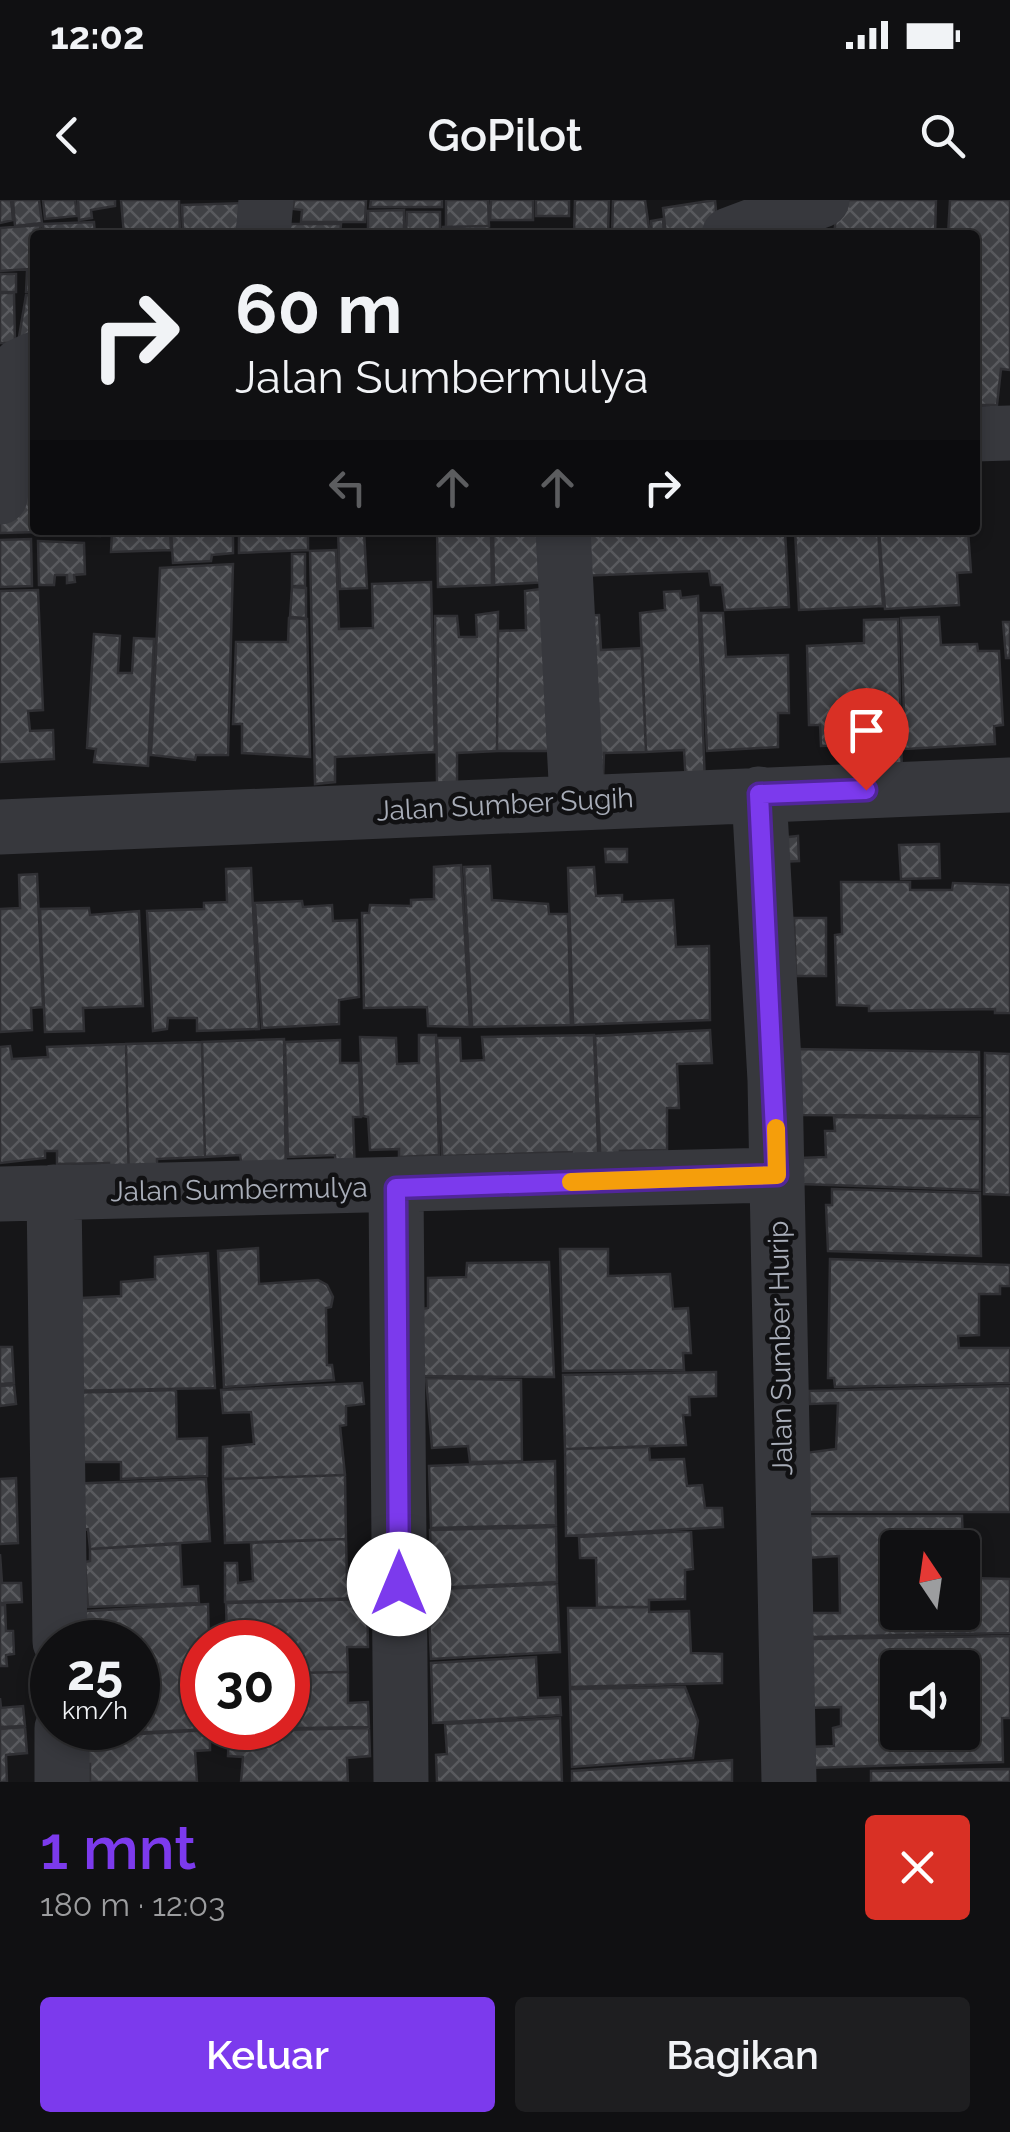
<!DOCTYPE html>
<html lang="id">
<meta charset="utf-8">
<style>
:root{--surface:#101012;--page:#1e1e20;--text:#f1f3f6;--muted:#9c9d9f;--line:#303032;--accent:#7c3aed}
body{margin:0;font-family:Raleway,sans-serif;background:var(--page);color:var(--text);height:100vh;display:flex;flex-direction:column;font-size:38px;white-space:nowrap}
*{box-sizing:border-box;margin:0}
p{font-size:32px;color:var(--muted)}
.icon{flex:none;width:55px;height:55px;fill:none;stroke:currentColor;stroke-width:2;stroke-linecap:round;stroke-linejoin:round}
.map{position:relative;height:1582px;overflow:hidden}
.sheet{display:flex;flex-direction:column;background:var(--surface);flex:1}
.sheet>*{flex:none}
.guide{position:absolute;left:30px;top:30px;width:950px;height:305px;border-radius:10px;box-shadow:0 5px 15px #0003,0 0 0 2px var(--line);background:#101012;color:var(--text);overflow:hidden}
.needle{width:65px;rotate:347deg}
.fabs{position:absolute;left:880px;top:1330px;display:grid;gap:20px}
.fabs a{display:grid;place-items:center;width:100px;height:100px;border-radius:10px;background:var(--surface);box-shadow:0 5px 15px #0003,0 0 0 2px var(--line);font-size:50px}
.speed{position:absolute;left:30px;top:1420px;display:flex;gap:20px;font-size:50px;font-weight:700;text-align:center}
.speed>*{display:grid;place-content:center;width:130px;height:130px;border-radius:50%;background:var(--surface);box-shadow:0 5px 15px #0003,0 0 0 2px var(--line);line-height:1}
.speed small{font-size:25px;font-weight:400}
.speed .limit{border:15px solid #d22;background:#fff;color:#111}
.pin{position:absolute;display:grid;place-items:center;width:85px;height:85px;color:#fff;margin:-102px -42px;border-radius:50% 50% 50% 0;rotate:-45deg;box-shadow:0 0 10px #0007}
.pin .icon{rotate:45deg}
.me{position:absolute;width:110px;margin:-55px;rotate:0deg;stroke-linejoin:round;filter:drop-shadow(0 0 8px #0008)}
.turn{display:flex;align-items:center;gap:35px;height:210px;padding:0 40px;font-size:45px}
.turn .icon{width:130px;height:130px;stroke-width:2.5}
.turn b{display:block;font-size:70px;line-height:85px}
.lanes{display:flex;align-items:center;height:95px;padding:0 40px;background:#0003;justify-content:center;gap:50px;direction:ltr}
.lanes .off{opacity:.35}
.round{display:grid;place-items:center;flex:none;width:105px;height:105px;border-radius:10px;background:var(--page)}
.summary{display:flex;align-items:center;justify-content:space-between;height:170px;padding:0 40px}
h1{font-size:60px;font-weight:600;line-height:75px;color:var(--accent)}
.action{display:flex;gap:20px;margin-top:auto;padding:20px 40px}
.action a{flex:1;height:115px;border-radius:10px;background:var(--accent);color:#fff;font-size:40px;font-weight:600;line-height:115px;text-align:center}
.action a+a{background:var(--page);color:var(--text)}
.status{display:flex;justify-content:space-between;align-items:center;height:70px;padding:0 50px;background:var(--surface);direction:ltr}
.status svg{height:28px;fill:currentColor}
header{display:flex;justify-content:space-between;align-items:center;height:130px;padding:0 40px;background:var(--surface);font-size:45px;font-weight:600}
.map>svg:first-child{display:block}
.building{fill:url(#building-cross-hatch);stroke:#303034;stroke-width:2.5;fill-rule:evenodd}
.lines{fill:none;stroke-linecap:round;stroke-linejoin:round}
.minor{stroke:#37383d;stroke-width:55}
.route-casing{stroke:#51269a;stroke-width:25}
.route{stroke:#7c3aed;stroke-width:18}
.slow{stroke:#f59e0b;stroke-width:18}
.labels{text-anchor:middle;stroke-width:9;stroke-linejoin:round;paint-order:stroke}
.street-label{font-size:28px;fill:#a8adb8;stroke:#111113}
</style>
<div class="status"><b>12:02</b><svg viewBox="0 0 49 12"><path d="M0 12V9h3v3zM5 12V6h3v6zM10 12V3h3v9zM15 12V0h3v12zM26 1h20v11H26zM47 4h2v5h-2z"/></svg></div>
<header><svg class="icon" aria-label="back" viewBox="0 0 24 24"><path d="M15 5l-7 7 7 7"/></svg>GoPilot<svg class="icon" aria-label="search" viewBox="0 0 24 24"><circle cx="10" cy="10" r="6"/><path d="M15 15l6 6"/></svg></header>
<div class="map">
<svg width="1010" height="1582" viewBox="0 0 1010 1582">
<defs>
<pattern id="building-cross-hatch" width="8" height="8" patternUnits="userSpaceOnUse" patternTransform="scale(2.5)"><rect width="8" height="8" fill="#404145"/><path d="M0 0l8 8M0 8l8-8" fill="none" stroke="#595a5e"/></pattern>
</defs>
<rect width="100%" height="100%" fill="#161618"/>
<path class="building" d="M0 0H11L13 20 0 23Z
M13 0H39L42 23 15 26Z
M43 0H75L77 16 45 19Z
M78 0H115V6L91 10 92 18 79 20Z
M121 0H179L180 35H124Z
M294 0H366L365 22H301L302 10 293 9Z
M371 0H442V7H370Z
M446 0H488L489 26 446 27Z
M491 0H533V20H490Z
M536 0H569V16H536Z
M575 0H609L608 35H574Z
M613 0H645L650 35H612Z
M715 0 718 30 666 35 663 8Z
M838 0H936L935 35H834Z
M950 0H1010V170L1001 169 997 205H975V35H948Z
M247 3 248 35H183L182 5Z
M404 10V35H368V11Z
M407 12H440V35H406Z
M663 19 664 35H652L651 21Z
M94 22 95 35H43V24Z
M278 24H341L340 35H277Z
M41 25 29 69 0 71V28Z
M489 26V35H443V27Z
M27 71H35V93L26 92Z
M0 74H16V92H0Z
M0 93H14L15 143H0Z
M26 95 35 96V151L17 149Z
M12 281H35V330L40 332 0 333V314Z
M41 330H101L100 336 41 334Z
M112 330H170L171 350 111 352Z
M171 330H233V353L212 355 211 361 173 363Z
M239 330H308V350L239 353Z
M338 330H364L367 388 340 389Z
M437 330H491L492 385 438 387Z
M493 330H548V382L494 385Z
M574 330H785L789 407 725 410 722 385H711L709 371 578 376Z
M795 330H878L883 406 799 410Z
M879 330H968L971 372 957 373 959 405 885 409Z
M31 339 32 386 0 387V340Z
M38 341 84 343 85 374 74 375 75 382 67 383V375H55L54 385H39Z
M336 350 339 429 373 428 372 384 431 382 435 552 335 557V582L315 584 310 351Z
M292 354H305V386H292Z
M233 364 228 555H196L195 560 151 555 160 368Z
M292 387 306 388V418L290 417Z
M541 389 563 551H497L498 431 526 430 525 391Z
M38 390 43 510 28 511 30 531 53 530 54 559 0 562V391Z
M680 391 681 398 698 396 705 584H686L684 550 646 552 640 413 665 410 664 392Z
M498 412 497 551 457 553V583H437L435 416H457L459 437H477L476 415Z
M701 413H723L726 457 788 455 789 513H778V547L707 551Z
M599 415 601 450 642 448 646 552 604 553 603 580 578 416Z
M939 417 941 445 977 444 978 451H999L1003 525 994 526 995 544 905 549 901 418Z
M289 418 307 419 310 557 242 553V524H233L236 442H288Z
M898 419 902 576 878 577 876 555 851 556V545L821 546 820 525H809L807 446 864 443V420Z
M1003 422H1010V458H1006Z
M94 434 120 436 118 473H132L134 438 154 439 148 566 94 562 96 549 87 548Z
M798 636 799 661 780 662 778 638Z
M939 644 940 678 901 679 899 645Z
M605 649H627V662H606Z
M461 665 470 827 428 826 427 807 364 808 362 713H369L370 705 411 706V700L434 699V667Z
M490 666 492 700 548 704 549 714H568L571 825 472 827 464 667Z
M594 667 596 696 622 695V702L673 700 676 747 709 746 710 820 573 825 568 668Z
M251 668 259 829 197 831V818H168L167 829 153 831 147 711 204 709V703L227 702 226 669Z
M37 674 43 807 31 808 32 830 0 832V709L20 708 19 675Z
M841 682H910V690H952L953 683 1010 685V813H995V809L869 811V806L837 805 835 735 842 734Z
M302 701 303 707 332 705 333 721 357 720 359 797 339 800V824L262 828 255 703Z
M89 708 90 715 139 711 143 806 83 808 84 831 45 832 40 709Z
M794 718H826V776H796Z
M710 830 712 863 677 864 679 908H667V950L620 951 621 973 601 974 595 836Z
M419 835H436L439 955 399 957V949L370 950 368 917 363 916 360 837 396 838 397 864 419 863Z
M594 835 599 975 573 976 572 952 442 956 437 838H460L461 861 484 860 482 837Z
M284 839 286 985 241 961 240 955 205 957 202 842Z
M340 840V863H359L361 917H353L355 974 336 975 335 955 288 957 285 842Z
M202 842 205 957 157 959V985L129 986 126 844Z
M126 844 129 986H110L109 963 57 964V951H45V958L0 963V847L10 846 12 859 48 857 47 847Z
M794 849 979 852 980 916 797 915Z
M985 853 1010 854V995L984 994Z
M834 917 980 919V990L800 984 799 958 826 957 825 931H835Z
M832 989 980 993 981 1056 828 1051 826 1005H832Z
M258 1048 259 1084 318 1080 327 1085 333 1097 331 1107 326 1108 327 1165H332L334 1180 224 1187 218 1051Z
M560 1049H608V1076L670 1074 673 1109 688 1108 691 1153H683L684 1170 563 1171Z
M208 1053 215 1188 63 1191 81 1098 121 1096V1082L155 1079V1057Z
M830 1059 1010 1065V1086H1000V1094H979V1135L958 1136 959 1148H1010V1183L835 1187 834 1178H828Z
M549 1062 554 1177 417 1176 416 1110 428 1108V1078L466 1077 467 1063Z
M0 1147H12L14 1183 0 1184Z
M716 1172V1196L689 1197 690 1215H683L686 1245 565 1249 563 1175Z
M426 1178 521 1180 522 1261 470 1262 468 1246 432 1248Z
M362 1183 364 1204 346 1206V1225L340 1226 345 1275 223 1279V1247L254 1244 251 1212 223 1213 221 1190Z
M14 1185 16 1204 0 1206V1186Z
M1010 1186V1312H805V1253L836 1249 838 1203 810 1204 809 1191Z
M176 1190 177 1239 207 1238V1276L121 1279V1262H82L63 1193Z
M649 1247 650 1260 684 1259 687 1286 702 1285 705 1308H722L723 1327 566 1336 565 1249Z
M555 1261 556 1325 431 1328 429 1266Z
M345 1275 346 1339 225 1343 223 1279Z
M16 1278 18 1343 0 1344V1279Z
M206 1279 210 1341 90 1349 88 1329 84 1330 63 1284Z
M805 1316H962L964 1366 962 1348H898V1412H962V1389L973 1388V1378L1010 1379V1433L809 1437 810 1413H840L839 1356 806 1358Z
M556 1327 557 1382 413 1389 412 1361 431 1360 430 1330Z
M691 1331 693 1369 685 1370V1399L649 1400V1407H597L596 1358H580L579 1337Z
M346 1339 347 1379 363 1378 365 1398 225 1402V1363H237L238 1383 253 1381 251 1343Z
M180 1344 182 1387 198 1386 199 1403 88 1407 85 1362 90 1361V1349Z
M0 1354 2 1383H21L22 1402 0 1403Z
M557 1384 560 1452 431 1459 429 1417 414 1418 413 1390Z
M367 1399 368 1447H347L348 1472 288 1473V1442H227L226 1403Z
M208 1404 209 1442H202V1528L210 1529 72 1536V1528H138V1442H81L69 1412Z
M0 1405H5L6 1431H13L14 1454 6 1455 7 1466H0Z
M649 1407V1412L689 1411 691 1453 722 1454V1483L570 1487 568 1408Z
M1010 1436V1518H1002L1003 1562 809 1568V1547L834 1546 833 1528 841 1526V1507L809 1508 808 1439ZM898 1468H962V1532H898Z
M536 1457 538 1498 560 1497 561 1515 433 1523 431 1463Z
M348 1472V1503L368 1502 369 1527 229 1529 288 1528V1473Z
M685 1487 698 1521 693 1558 572 1567 570 1489Z
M0 1498 1 1508 23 1506 25 1526 0 1527Z
M560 1518 562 1582H437L436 1555 447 1554 445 1524Z
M25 1527 27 1553 6 1555 7 1582H0V1529Z
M369 1528 370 1556 347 1558 348 1582H241L243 1557 228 1556 229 1531Z
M210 1530V1550L195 1551 197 1582H90V1564H69L68 1538Z
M732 1560V1582H572V1571Z
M1010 1569V1582H871V1571Z"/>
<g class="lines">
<path class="minor" d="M263 35 266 0
M729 35 822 0
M975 234 1010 233
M0 297 20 166 35 159
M563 330 577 600
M759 594 775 880 789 1582
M0 627 1010 585
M396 987 401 1582
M54 992 60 1442
M0 994 777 975
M62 1528V1582"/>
</g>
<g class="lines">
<g class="route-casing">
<path id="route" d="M399 1384 396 988 777 975 759 594 866 590"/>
</g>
<use href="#route" class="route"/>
<path class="slow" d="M571 982 777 975 776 928"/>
</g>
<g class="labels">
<g class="street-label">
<text transform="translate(505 604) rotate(-3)" y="10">Jalan Sumber Sugih</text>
<text transform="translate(239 989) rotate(-1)" y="10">Jalan Sumbermulya</text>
<text transform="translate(780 1148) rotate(-91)" y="10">Jalan Sumber Hurip</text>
</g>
</g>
</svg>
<div class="fabs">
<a><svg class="needle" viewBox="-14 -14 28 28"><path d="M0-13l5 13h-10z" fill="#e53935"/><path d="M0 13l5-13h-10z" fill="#9c9d9f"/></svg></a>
<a><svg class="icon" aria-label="sound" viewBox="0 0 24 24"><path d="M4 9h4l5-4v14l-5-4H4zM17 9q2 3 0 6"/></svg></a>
</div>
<div class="speed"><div>25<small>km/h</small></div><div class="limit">30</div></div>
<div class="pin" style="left:866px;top:590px;background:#d93025"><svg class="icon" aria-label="arrive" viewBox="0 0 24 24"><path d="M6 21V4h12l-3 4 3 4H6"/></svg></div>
<svg class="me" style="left:399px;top:1384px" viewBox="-20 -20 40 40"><circle r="19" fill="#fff"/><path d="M0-13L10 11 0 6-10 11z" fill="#7c3aed"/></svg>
<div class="guide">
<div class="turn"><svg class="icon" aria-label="right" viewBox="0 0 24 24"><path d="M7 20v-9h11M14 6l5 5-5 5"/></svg><div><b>60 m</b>Jalan Sumbermulya</div></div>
<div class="lanes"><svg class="icon off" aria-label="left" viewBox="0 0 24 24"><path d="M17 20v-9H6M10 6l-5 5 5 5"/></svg><svg class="icon off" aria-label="ahead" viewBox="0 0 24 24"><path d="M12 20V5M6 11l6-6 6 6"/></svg><svg class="icon off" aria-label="ahead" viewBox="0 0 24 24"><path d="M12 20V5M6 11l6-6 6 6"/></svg><svg class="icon" aria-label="right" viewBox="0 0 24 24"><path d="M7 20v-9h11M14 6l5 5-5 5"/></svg></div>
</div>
</div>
<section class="sheet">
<div class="summary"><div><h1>1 mnt</h1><p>180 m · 12:03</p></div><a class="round" style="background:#d93025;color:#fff"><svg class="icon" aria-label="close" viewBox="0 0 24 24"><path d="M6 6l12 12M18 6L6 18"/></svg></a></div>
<div class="action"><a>Keluar</a><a>Bagikan</a></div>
</section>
